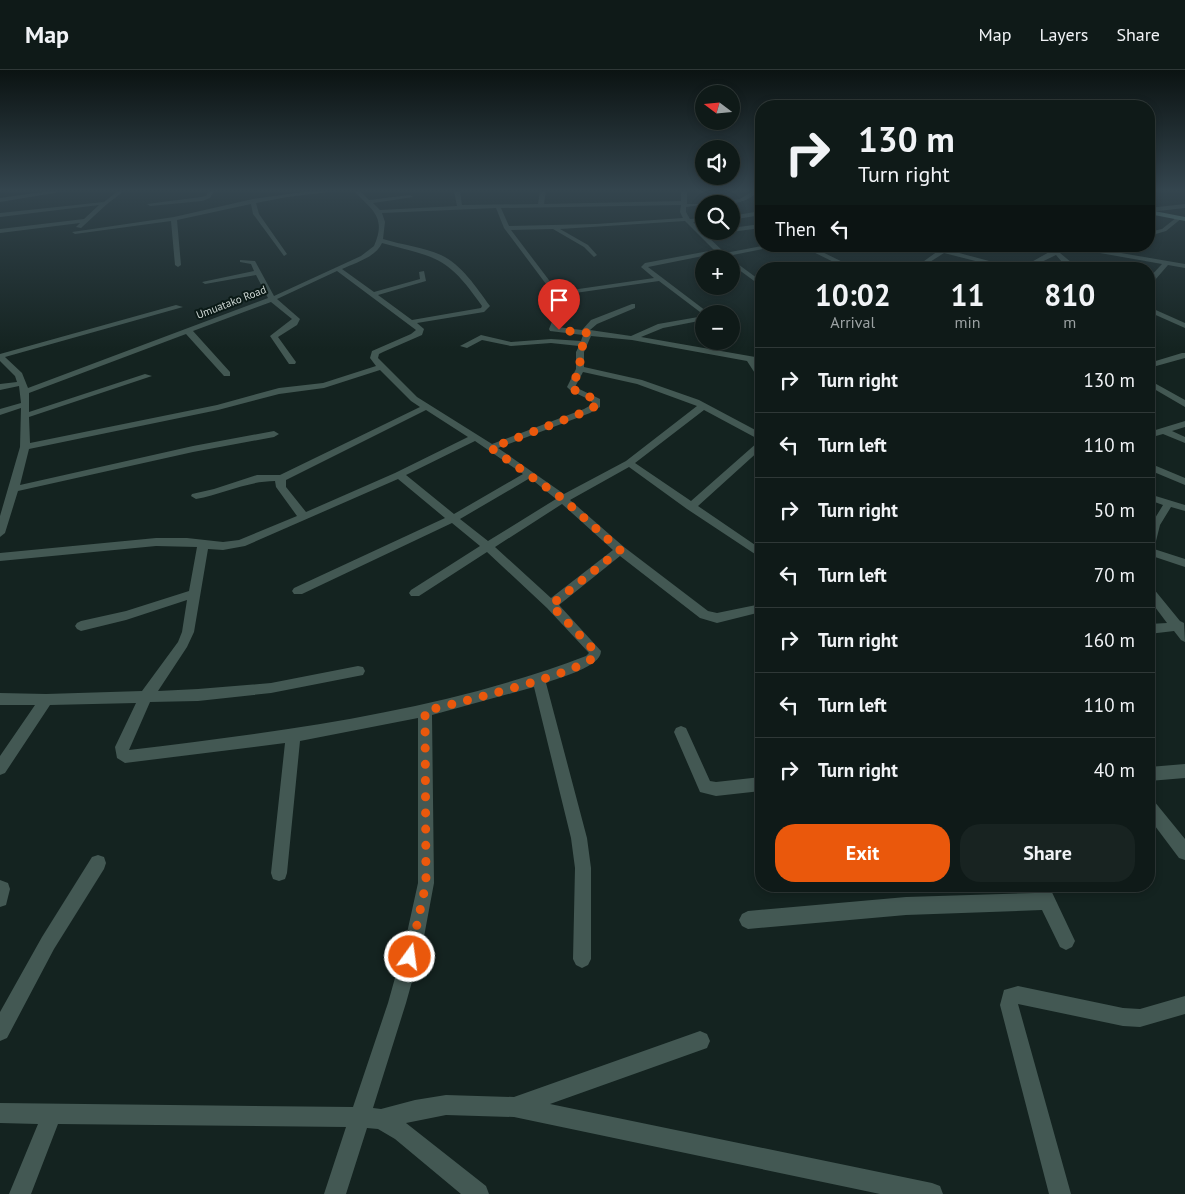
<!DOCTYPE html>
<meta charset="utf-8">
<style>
:root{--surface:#0f1a18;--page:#182321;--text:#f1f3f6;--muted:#9ba1a2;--line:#2f3837;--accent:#ea580c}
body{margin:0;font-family:"PT Sans",sans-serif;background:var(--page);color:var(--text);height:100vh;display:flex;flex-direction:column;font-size:19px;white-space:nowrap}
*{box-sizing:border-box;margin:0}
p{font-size:16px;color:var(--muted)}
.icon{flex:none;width:28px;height:28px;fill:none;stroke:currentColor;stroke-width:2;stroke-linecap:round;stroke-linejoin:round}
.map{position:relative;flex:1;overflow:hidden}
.sheet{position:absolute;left:755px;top:192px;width:400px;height:630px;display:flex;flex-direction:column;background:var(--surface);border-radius:20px;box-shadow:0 2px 8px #0003,0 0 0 1px var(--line)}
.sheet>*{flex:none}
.top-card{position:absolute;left:755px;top:30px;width:400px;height:152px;border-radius:20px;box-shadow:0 2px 8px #0003,0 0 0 1px var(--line);background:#0f1a18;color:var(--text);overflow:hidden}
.needle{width:32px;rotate:286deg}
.controls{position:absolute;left:695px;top:15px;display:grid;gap:10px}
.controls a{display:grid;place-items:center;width:45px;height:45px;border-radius:50%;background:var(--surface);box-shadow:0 2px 8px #0003,0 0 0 1px var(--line);font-size:25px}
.pin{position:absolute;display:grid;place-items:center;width:42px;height:42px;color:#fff;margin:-51px -21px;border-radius:50% 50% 50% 0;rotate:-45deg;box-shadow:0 0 5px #0007}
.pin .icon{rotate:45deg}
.me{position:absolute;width:55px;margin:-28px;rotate:14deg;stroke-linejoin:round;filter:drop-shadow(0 0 4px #0008)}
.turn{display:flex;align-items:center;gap:18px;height:105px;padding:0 20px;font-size:22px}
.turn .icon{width:65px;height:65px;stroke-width:2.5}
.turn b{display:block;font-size:35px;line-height:42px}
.then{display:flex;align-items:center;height:48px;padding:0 20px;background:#0003;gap:10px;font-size:19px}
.eta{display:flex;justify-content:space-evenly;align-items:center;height:85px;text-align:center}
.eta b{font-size:30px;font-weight:700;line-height:35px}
.button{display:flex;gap:10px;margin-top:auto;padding:10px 20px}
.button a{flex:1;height:58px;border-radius:20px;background:var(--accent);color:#fff;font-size:20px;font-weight:700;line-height:58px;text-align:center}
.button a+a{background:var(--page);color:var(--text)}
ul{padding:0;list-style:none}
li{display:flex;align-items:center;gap:15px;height:65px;padding:0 20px;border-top:1px solid var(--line)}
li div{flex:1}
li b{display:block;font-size:19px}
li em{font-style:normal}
header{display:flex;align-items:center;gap:30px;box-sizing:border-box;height:70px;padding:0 25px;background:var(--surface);border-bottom:1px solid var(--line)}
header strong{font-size:24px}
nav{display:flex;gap:28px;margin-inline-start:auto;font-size:18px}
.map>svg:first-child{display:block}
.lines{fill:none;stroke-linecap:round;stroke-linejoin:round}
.minor{fill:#435853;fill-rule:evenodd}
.major{fill:#648f86;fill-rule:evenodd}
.route{stroke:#ea580c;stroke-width:9;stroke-dasharray:0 16.2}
.labels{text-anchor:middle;stroke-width:4;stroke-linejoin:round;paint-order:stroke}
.far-street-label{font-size:11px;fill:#cdd6d3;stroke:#0b1a17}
</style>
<header>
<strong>Map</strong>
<nav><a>Map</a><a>Layers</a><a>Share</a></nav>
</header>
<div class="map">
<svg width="1185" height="1124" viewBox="0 0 1185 1124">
<rect width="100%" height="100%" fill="#142320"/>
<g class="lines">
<path class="minor" d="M50 121H66L0 132V128Z
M118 121H124L107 134 81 158 76 157 80 153 0 163V159L84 149 99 135 0 147V143L104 132Z
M209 121H214L210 128 202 131 150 136 147 134 201 127 206 126Z
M311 121H337L287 127 256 133 259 144 287 184 284 186 253 144 251 134 177 150 181 195 178 197 175 195 171 151 75 164 72 162 174 147 253 129Z
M354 121H360L369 130 410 125 413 127 373 133 380 140 457 136 454 121H460L462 135 538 134 540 121H546L544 134 681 131V121H687V134H707L686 137V142L690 149 704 148V152H693L703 162 725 161 706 165 725 183 762 176H777L728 186 731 189H724L718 183 648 197 710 244 704 245 659 211 561 225C569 236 562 246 557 257L582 260 591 250 632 234H635V238L597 254 590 260 631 266 658 254 704 246V250L663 258 641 267 761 288V292H756L761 300V308H758L747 291 632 270 591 266 584 282V297L642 310 699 330 761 363V370L758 369 704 340 635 393 691 431 758 372 761 371V379L698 436 761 479V488L687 439 629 397 570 430 624 477 708 541 717 543 761 534V542L717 553 700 548 620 486 559 535 601 581C601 597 560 607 546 613L587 768 591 798V889L588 895 582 898 576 895 573 889 575 798 571 768 534 617 432 645 434 813 423 872 406 933 373 1038 381 1039 415 1030 446 1025 514 1027 700 961 707 964 710 971 707 978 550 1034 932 1113 940 1116 943 1124H880L514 1047 446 1045 406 1053 486 1116 489 1124H461L395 1069 378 1059 367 1058 346 1124H324L346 1057 58 1054 31 1124H9L38 1054 0 1053V1033L353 1037 388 933 405 872 418 813V648L300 671 287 803 285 809 279 811 273 809 271 803 285 673 125 693 117 688 115 677 136 633 50 635 5 703 0 705V686L35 635H0V623L46 624 142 621 178 572 182 562 187 530 126 550 81 561 77 559 75 556 77 553 81 551 126 541 189 521 197 477 156 476 0 491V483L156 468H187L223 472 239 470 297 446 276 417 275 411C248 411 223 424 196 429L191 426 192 424 214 419 257 405H280L420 337 411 331 380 300 324 318 279 324 218 340 29 379 20 415 193 376 274 361 279 364 274 367 193 382 18 421 5 463 0 467V446L20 377 21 338 0 345V339L21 333 19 316 0 320V314L17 312 15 306 0 291V284L176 235 183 237 5 287 22 303 28 318 268 228 256 205 205 214 202 212 254 201 251 194 240 192V190L255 191 274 226 361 186 374 176C387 147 372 140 354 121ZM681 135 680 142 683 148 596 154 509 156 501 138ZM496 138 504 158 558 230V237L549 259 550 261 583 265 581 271 551 269 511 272 481 265 460 276 467 278 482 270 511 276 551 273 579 276 576 282V299L567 317C574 325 588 326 593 334L584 339 492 374 417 327 378 288 379 284 383 282 422 265 424 259 417 253 484 242 490 236C476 217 462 195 441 185 423 177 402 175 383 169L385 152 382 143ZM685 151 714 180 645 193 641 197 654 208 558 222 511 160 553 159 584 177 594 187 597 185 588 175 560 159ZM382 173C438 188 447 186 482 236L481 238 412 250 378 225 426 211 424 201 419 202 420 209 374 222 342 199C355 193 376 187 382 173ZM337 201 416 260 411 264 372 281 370 288 376 296 323 313 279 318 217 335 30 373 29 347 152 306 145 304 29 342V323L186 264 224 306H230V302L193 261 271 232 292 249 270 266 289 294H295L296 292 278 267 297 255 300 249 277 229ZM583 302 637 314 697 336 626 391 564 424 498 378 590 343 600 337V329L575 317ZM426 340 468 367 395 403 306 442 286 417V410ZM475 371 523 404 454 444 406 405ZM530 408 556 429 488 471 460 449ZM398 409 445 448 294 518 292 521 294 524H302L452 453 480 476 411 520 409 523 411 526H419L487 482 547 538 589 583 586 586C440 642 284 661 129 680L150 632 198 631 271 623 363 605 365 601 363 597 358 596 271 613 198 619 158 621 187 577 194 562 208 479 223 480 245 476ZM562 434 613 480 551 528 495 477Z
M753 121H758C745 136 726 134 708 134L740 129Z
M1185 134V138L1149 142V138Z
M761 141V145L731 150V146Z
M1177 147 1182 148 1166 161 1149 166V162L1162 159Z
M761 154V158L731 162 729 161H731V158Z
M801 176H810L857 199H848Z
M922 176 942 178 947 176 950 178 948 180 1019 199 1060 176H1080L1185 194V198L1168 195 1155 210 1149 212V208L1162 194 1066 177 1060 183 1072 193 1094 199H1068L1056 185 1027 199H1007L944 183 922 197 919 195 920 194 938 181Z
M731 189 761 211V216L731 194Z
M1149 237 1185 253V258L1149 242Z
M731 260 736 261V265H731Z
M1182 283H1185V288L1149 298V293Z
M1149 310 1185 330V337L1149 316Z
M1185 351V357L1172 361 1185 367V373L1163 364 1149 368V362Z
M1149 393 1185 408V415L1149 400Z
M1149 424 1185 435V441L1171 437 1160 455 1154 479 1185 489V497L1149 485V458L1163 435 1149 430Z
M1149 517 1153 518 1180 551 1184 553 1185 572 1181 570 1174 561 1149 564V554L1167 553 1149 529Z
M681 656 686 658 710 711 716 712 761 707V721L716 726 700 722 674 662 676 658Z
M1185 694V708L1149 711V697Z
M1149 729 1154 731 1185 769V790L1179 788 1149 748Z
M98 785 104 787 106 793 104 799 54 879 7 968 0 971V942L42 867 92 787Z
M0 810 8 813 10 819 6 835 0 837Z
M1032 816H1049L1075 871 1072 877 1066 880 1060 877 1042 840 906 845 748 859 742 856 739 850 742 844 748 841 906 827 1035 823Z
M1018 916 1123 938 1140 939 1185 926V944L1140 957 1123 956 1018 934 1071 1124H1049L1000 935 1004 920Z"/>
<path class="major" d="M1149 140 1185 147V151L1149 144Z"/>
</g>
<linearGradient id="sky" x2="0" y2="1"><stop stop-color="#0b1312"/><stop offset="0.43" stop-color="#34454e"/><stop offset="1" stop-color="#34454e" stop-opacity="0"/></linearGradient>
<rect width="1185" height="279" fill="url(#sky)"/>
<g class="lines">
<path class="route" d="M410 887 426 813 425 641C456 633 579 604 595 586L591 577 551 535 620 480 563 429 491 378 587 341 597 335V331C589 325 578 324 571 317L580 299V282L588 263 559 260"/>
</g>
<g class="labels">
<g class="far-street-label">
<text transform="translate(231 232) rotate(-21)" y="4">Umuatako Road</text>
</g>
</g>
</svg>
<div class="controls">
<a><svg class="needle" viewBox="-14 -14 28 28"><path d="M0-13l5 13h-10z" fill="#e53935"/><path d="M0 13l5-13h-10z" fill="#9ba1a2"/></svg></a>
<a><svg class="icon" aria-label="sound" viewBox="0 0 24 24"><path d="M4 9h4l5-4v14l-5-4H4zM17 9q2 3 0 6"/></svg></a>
<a><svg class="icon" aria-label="search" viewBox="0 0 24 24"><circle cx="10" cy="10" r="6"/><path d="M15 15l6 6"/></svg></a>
<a>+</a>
<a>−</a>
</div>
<div class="pin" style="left:559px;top:260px;background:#d93025"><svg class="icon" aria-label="arrive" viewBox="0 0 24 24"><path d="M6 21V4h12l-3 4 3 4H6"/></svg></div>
<svg class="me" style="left:410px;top:887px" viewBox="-20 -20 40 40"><circle r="17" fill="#ea580c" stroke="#fff" stroke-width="3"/><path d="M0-11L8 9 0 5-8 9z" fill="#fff"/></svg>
<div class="top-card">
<div class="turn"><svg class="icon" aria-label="right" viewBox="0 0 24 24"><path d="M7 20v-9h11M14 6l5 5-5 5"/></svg><div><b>130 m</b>Turn right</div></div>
<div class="then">Then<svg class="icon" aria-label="left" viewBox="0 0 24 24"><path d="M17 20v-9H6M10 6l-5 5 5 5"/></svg></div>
</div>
<section class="sheet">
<div class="eta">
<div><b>10:02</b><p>Arrival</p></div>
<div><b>11</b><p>min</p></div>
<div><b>810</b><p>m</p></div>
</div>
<ul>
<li><svg class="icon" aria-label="right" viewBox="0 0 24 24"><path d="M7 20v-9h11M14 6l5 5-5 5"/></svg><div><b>Turn right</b></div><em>130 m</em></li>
<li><svg class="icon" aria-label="left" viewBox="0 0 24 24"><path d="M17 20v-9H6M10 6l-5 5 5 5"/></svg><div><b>Turn left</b></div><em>110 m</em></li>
<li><svg class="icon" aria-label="right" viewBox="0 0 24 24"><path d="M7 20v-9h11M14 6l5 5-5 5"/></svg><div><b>Turn right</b></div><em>50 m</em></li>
<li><svg class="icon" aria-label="left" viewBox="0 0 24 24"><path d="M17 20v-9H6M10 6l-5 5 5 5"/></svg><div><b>Turn left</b></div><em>70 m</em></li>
<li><svg class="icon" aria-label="right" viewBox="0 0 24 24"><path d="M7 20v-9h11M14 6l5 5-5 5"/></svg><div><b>Turn right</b></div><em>160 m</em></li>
<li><svg class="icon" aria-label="left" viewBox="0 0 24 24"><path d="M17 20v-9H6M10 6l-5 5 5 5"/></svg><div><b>Turn left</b></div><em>110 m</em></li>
<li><svg class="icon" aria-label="right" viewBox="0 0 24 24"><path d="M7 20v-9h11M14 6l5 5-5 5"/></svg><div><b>Turn right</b></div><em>40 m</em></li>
</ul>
<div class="button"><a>Exit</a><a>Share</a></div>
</section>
</div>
